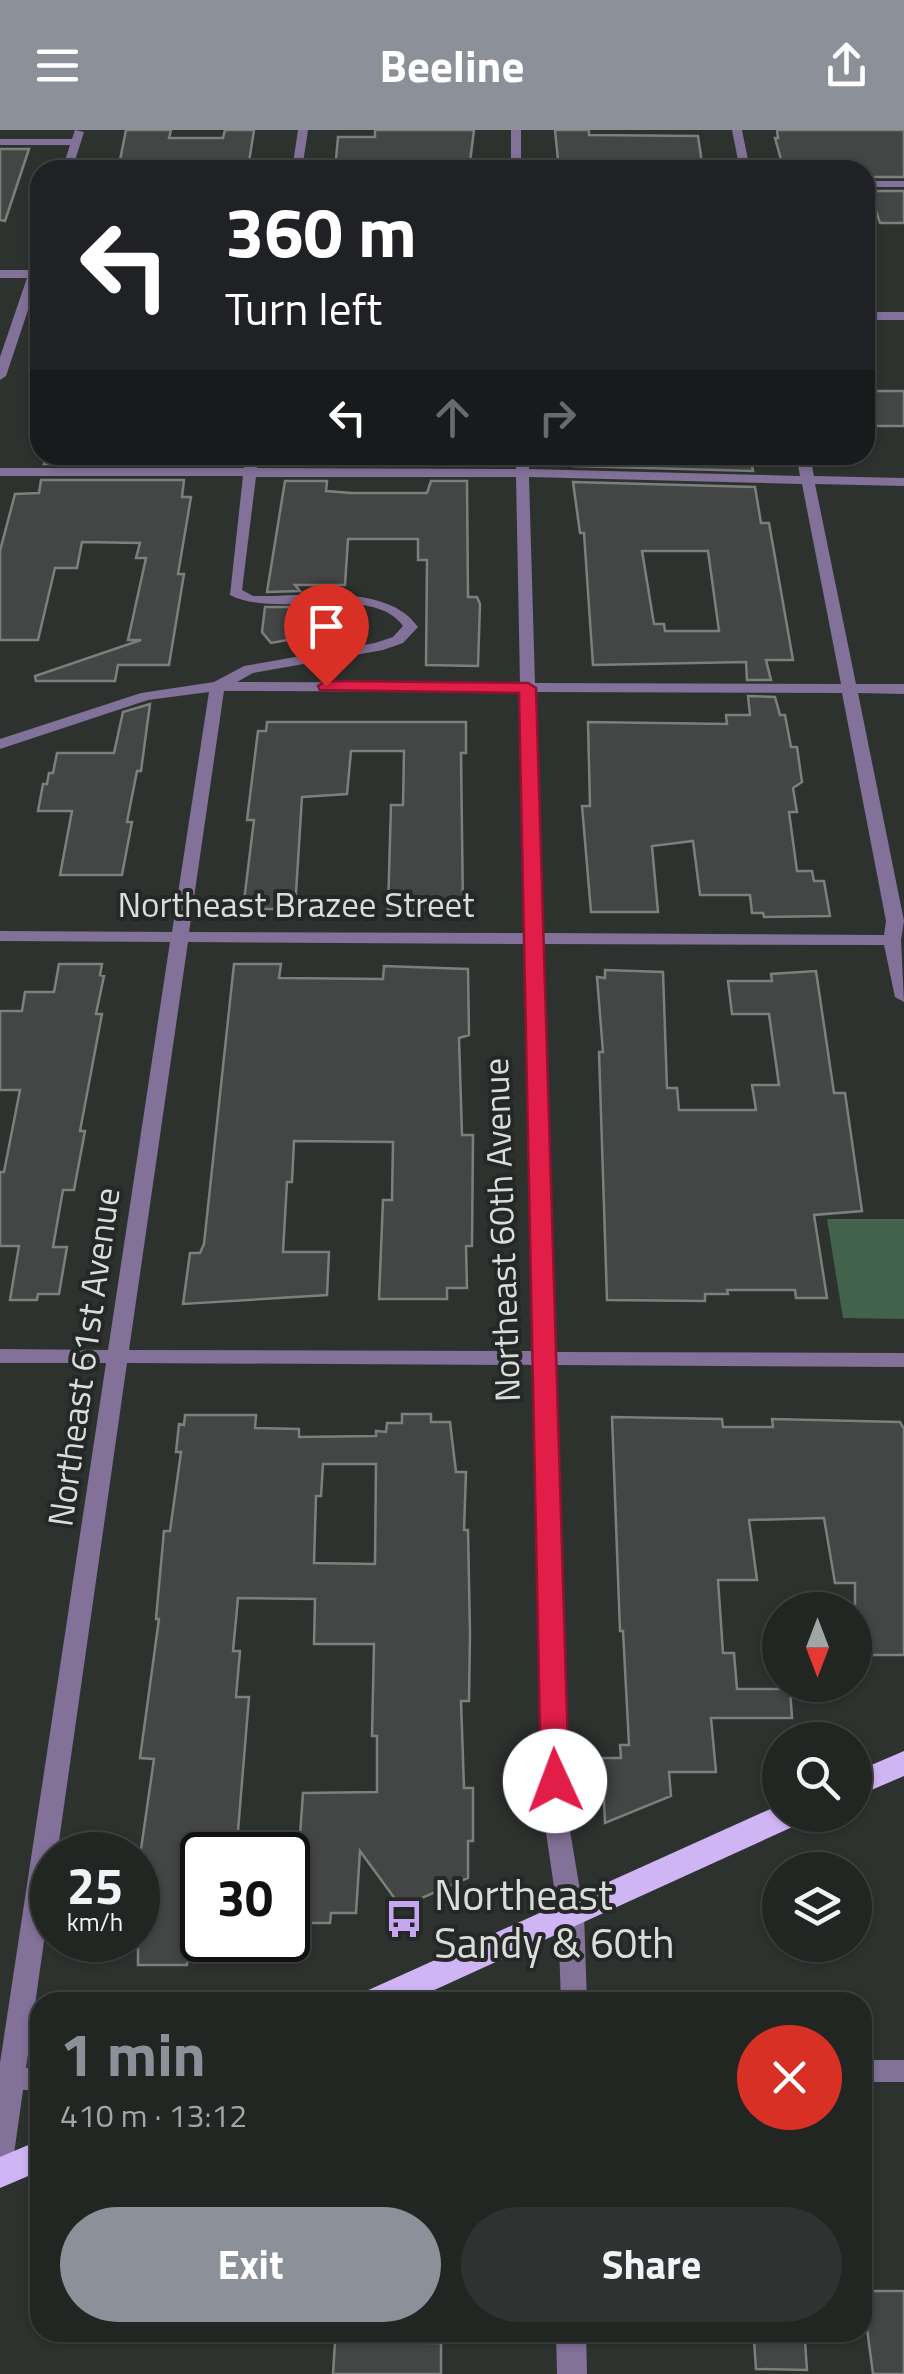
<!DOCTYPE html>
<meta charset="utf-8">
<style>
:root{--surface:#222623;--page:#2e3230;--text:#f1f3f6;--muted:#a2a5a6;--line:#3f4341;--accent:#8c9099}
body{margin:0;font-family:"Titillium Web",sans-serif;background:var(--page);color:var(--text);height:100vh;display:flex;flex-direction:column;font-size:38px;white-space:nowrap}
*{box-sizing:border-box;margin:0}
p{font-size:32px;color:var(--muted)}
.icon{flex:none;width:55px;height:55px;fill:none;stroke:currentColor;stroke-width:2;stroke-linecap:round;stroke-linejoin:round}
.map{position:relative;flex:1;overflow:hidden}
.sheet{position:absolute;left:30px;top:1862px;width:842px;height:350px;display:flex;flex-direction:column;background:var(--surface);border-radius:30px;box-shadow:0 2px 8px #0004,0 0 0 2px var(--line)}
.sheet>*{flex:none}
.guide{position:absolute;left:30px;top:30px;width:845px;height:305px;border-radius:30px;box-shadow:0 2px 8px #0004,0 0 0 2px var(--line);background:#202124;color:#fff;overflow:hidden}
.needle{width:65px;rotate:180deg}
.tools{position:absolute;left:762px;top:1462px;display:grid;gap:20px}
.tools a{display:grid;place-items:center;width:110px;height:110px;border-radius:50%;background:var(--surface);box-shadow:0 2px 8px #0004,0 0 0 2px var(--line);font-size:50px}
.speed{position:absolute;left:30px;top:1702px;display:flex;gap:20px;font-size:50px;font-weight:700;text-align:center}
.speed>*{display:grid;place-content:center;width:130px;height:130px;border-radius:50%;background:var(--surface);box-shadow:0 2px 8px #0004,0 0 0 2px var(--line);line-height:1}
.speed small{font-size:25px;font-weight:400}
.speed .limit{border:5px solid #111;border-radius:15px;background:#fff;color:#111}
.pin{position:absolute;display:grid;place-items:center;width:85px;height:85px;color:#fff;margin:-102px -42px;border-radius:50% 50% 50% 0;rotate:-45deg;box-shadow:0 0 10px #0007}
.pin .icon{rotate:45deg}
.me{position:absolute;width:110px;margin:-55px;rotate:358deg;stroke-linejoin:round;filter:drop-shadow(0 0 8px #0008)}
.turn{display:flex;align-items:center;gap:35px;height:210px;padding:0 30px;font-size:45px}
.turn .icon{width:130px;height:130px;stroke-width:2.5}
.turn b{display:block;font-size:70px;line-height:85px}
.lanes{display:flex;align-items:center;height:95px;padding:0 30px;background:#0003;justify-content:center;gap:50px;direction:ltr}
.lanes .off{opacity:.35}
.round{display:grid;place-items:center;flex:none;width:105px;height:105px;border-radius:52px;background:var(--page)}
.overview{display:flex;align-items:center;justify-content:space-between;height:170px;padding:0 30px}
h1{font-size:60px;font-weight:700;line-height:75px;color:var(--accent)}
.action{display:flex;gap:20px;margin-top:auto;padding:20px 30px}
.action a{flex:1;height:115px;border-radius:60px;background:var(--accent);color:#fff;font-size:40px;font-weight:700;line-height:115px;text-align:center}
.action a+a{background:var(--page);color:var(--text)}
header{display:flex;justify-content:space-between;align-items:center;height:130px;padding:0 30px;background:var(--accent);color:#fff;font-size:45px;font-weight:700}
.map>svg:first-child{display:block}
.green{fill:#42624d}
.building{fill:#434644;stroke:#7c807d;stroke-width:2.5;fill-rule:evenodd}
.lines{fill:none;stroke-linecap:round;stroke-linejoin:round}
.minor{fill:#827198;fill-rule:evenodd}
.primary{fill:#d0b5f4;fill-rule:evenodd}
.route{fill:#e11d48;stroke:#92132f;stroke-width:2.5}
.labels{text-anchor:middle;stroke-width:8;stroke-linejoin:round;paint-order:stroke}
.street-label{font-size:35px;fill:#dbdddb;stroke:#252826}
.near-poi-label{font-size:42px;fill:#dbdddb;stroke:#252826;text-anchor:start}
</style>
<header><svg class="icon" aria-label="menu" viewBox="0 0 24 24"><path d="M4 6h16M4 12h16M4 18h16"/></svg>Beeline<svg class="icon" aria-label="share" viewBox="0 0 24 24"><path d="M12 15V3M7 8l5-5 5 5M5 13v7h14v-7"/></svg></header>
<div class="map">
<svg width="904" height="2244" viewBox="0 0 904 2244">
<rect width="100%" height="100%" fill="#2e322f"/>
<path class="green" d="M827 1089H904V1189L843 1188Z"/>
<path class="building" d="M126 0H171L169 8H223L225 0H254L249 32H239V36H221L220 40H118Z
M375 0H474L469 40H335L338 7H375Z
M555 0H589V5L698 6 703 40H664V34L593 32 594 40H559Z
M777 0H904V47H865V40H784L775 8H778Z
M0 19H29L5 91 0 90Z
M865 61H904V93H880L875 78H867Z
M865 261H904V296H865Z
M46 325H189L188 334H44Z
M572 325H750L753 341 573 336Z
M41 350H184L182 367H191L178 444H184L169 535H118L115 551H36L35 546 141 510H128L146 428H136L140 413 82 412 77 438H55L38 510H0V421L15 364 39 363Z
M285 351H327L326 361 352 363H427L431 351H467L468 467H477L480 474 478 536 426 535 427 430H418V409H348L345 455H295L300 461 267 462Z
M573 352 755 357 761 393H769L793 530H766L771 550H747L746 532 593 535 584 403H580ZM642 421H708L719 501H665L664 494H654Z
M265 477H313L333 502 271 513 262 502Z
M748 566 775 567 780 585H785L791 617H797L802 652 793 658 797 682H789L797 741H812L814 751H824L830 786 764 787 763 783H752L750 765H700L693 711 652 716 658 782H591L582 676H590L588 592 727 594 726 585H750Z
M150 574 141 641H137L127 692H132L122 745H60L72 681H38L43 654H47L49 643H53L57 623H114L123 582Z
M267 592H466V623H461L463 781 388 779 391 675H403L404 621H351L347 664 302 667 295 779H249L250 771H244L254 690H247L258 601H266Z
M59 834H102L100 845 104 846 96 884H102L80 1001H85L74 1060H63L53 1117H67L59 1164H38L37 1170H10L19 1116H0V1042H4L20 960H0V881H22L25 862H54Z
M234 834H281L279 848 383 849 384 836 468 839 469 905 459 908 462 1005H473L472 1116H466L467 1158H447V1169H379L383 1070H392L393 1012 294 1011 292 1052H287L283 1122H329L327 1165 183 1174 190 1123H200L204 1114Z
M605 840 663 842 667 958H677L679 980H756L752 955H779L769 884H732L728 851H772L771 844 816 841 834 963H845L862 1081 814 1085 827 1168H796L795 1160H727L728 1164H705V1171L607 1170 599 922H603L597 847 605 848Z
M402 1284H431V1292H450L456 1342H466L464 1400H468L470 1503 469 1571H461L464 1658H473V1711H468V1748L401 1777 360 1721 356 1783H331L330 1793H288V1734H298L303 1663 377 1662V1606H372L374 1514H314L315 1469 238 1468 233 1521H240L236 1567H249L236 1725H202V1822H188L187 1835H138V1740L154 1629 140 1628 159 1489H156L164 1401H170L181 1322H176L179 1294 184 1295 185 1285H256L255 1298 299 1299V1307L376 1306V1301L386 1302 387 1293H402ZM323 1334H376L375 1434 314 1433 316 1366H321Z
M612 1287 722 1289 723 1297H773L772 1289 900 1292 904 1299V1525H855V1453H835L824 1388 749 1390 757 1450H718L723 1523H734L737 1559H790L792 1588H711L716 1642H669L671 1666 605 1693 602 1628H621L620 1615H629L623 1501H620Z
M862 2161H904V2244H873Z
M754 2210 805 2211 807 2240 756 2239Z
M335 2212 441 2213V2244H333Z"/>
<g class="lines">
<path class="minor" d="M75 0 84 2 72 40H62L70 15H0V9H72Z
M298 0H308L302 40H292Z
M511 0H521V40H511Z
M732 0H742L750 40H740Z
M865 51H904V57H865Z
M40 123V144L6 246 0 250V227L27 148H0V140H29L34 126Z
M865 182H904V190H865Z
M245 325H259L257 338 516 339 515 325H529V339L800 346 796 325H810L814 346 904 348V356L815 354 856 554H904V564L858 563 904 791 901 810 904 872 895 867 884 815 543 814 555 1222 904 1223V1237L555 1235 568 1689 584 1784 587 1872H561L558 1784 544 1689 534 1235 127 1233 57 1725H52V1755L26 1938H40V1960H23L14 2024 10 2032 0 2036V1933L106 1233H0V1219L108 1220 170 812 0 811V801L172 802 209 562 148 570 0 619V609L141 563 214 552 244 536 375 513 393 507 403 496C373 453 275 489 230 465L243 346H0V338H244ZM256 347H516L520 553 237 552 253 543 383 520 403 513 418 497C387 452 302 467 253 466L242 460ZM529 347 802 354 841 554 535 553ZM224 561 520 562 525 803 189 802ZM536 562 842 563 886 791 884 805 543 803ZM188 812 525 814 534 1221 129 1220Z
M862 1930H904V1952H862Z
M556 2202H586L587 2244H557Z"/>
<path class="primary" d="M904 1621V1646L855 1667V1642Z
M777 1676H780V1685H803L799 1694 408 1872H360L364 1862Z
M40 2010V2041L0 2058V2027Z"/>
</g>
<path class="route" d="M326 551 528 553 536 558 569 1651 565 1659 555 1662 545 1659 541 1651 519 563 320 560 318 556Z"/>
<defs>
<g id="bus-bare" transform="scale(3)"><path d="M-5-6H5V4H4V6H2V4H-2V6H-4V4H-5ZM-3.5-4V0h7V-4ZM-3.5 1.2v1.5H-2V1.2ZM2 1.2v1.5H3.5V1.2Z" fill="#c7a6f0" stroke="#252826" stroke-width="2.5" paint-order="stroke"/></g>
</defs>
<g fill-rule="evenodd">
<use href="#bus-bare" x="404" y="1789"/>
</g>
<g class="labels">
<g class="street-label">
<text x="296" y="787">Northeast Brazee Street</text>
<text transform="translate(502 1100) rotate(-92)" y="12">Northeast 60th Avenue</text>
<text transform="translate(84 1227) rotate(-82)" y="12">Northeast 61st Avenue</text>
</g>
<g class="near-poi-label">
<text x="434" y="1780">Northeast<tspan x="434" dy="48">Sandy &amp; 60th</tspan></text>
</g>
</g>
</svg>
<div class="tools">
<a><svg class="needle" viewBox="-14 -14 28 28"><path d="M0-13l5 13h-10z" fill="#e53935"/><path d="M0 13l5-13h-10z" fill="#a2a5a6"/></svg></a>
<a><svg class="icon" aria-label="search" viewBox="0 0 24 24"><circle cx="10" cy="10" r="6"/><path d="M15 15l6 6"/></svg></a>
<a><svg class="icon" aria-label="layers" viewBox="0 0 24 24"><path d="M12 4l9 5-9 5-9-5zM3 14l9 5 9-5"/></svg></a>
</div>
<div class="speed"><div>25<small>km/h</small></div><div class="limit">30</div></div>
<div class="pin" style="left:326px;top:556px;background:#d93025"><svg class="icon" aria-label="arrive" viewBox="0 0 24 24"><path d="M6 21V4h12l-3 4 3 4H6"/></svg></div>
<svg class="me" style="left:555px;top:1651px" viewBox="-20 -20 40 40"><circle r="19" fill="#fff"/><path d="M0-13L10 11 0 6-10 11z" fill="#e11d48"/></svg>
<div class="guide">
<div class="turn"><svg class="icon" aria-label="left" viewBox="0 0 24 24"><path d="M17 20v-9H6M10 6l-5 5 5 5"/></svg><div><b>360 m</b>Turn left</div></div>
<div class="lanes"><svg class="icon" aria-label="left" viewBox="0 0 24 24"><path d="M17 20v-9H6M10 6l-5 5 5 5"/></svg><svg class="icon off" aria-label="ahead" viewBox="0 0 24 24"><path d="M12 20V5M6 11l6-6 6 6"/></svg><svg class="icon off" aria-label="right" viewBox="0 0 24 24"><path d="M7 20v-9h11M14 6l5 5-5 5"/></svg></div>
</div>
<section class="sheet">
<div class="overview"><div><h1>1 min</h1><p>410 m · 13:12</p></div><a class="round" style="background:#d93025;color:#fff"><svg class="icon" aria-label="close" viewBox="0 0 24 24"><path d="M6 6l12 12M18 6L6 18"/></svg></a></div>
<div class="action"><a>Exit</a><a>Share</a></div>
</section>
</div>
